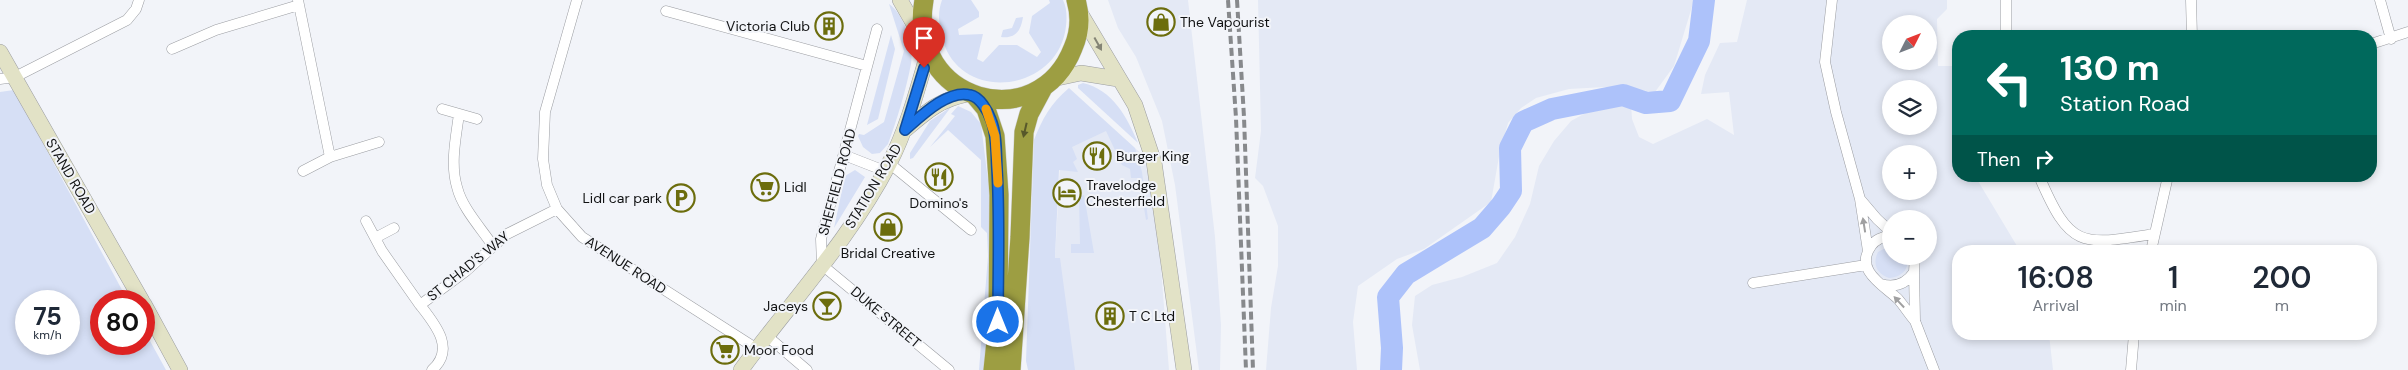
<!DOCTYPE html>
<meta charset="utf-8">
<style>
:root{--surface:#fff;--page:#f6f6f7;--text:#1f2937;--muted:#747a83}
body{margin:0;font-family:"DM Sans",sans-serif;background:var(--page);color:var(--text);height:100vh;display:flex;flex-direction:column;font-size:19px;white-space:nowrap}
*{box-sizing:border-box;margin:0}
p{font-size:16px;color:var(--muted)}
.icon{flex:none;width:28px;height:28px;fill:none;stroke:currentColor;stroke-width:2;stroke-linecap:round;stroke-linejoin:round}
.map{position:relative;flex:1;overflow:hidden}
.sheet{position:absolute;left:1952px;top:245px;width:425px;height:95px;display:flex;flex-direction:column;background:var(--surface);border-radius:20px;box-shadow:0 2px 8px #0003}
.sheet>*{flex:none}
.hud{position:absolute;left:1952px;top:30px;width:425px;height:152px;border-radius:20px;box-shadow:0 2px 8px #0003;background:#00695c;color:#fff;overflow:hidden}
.needle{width:32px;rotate:48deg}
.controls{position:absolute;left:1882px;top:15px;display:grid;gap:10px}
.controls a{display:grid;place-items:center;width:55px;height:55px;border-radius:50%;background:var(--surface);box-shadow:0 2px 8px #0003;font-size:25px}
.speed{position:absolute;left:15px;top:290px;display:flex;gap:10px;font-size:25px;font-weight:700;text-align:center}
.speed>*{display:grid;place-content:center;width:65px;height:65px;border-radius:50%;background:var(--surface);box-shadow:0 2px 8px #0003;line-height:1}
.speed small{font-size:12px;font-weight:400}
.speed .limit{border:8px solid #d22;background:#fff;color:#111}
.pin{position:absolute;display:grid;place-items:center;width:42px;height:42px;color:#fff;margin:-51px -21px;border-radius:50% 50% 50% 0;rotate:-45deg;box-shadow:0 0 5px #0007}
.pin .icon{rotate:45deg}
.me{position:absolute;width:55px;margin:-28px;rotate:0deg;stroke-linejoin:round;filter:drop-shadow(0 0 4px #0008)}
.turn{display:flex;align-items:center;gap:18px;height:105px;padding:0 25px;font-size:22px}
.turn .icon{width:65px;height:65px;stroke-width:2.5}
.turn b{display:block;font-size:35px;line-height:42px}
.then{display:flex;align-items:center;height:48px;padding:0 25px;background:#0003;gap:10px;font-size:19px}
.eta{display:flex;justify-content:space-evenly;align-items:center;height:85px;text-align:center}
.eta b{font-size:30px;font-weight:600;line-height:35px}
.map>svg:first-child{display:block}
.built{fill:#e4e9f5;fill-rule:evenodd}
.green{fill:#d6dff5;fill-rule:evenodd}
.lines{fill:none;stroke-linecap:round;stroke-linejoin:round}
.river{stroke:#adc2fa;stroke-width:22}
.street-casing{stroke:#9b9da2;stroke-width:11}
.secondary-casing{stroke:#9b9da2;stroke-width:16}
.highway-casing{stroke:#cfd0d0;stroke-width:20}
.street{stroke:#fff;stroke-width:10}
.secondary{stroke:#e2e2c6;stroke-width:15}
.highway{stroke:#9d9e42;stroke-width:19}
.rail{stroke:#87898c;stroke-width:4;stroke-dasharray:8 4;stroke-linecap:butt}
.oneway{fill:#848475}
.oneway2{fill:#57582a}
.oneway3{fill:#a0a0a1}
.route-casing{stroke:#114b97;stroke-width:12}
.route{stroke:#1a73e8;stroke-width:9}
.slow{stroke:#f59e0b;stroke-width:9}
.labels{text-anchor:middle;stroke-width:4;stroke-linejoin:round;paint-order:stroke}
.poi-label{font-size:14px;fill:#111213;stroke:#f2f4f9;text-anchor:start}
.street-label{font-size:14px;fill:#111213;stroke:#f2f4f9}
</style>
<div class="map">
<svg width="2408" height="370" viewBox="0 0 2408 370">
<rect width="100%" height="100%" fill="#f2f4f9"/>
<path class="built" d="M1108 0H1188L1215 237 1221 325 1220 370H1199L1175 185 1162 121 1136 57 1118 28Z
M1258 0H1694L1674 66 1655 92 1630 89 1632 119 1639 137 1653 144 1707 119 1734 135 1729 92 1701 94 1705 75 1720 43 1737 42 1747 0H1947V9L1937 19 1938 66H1959V137L1954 139 1959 147V176H1975L2020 251H1959V334H2049L2053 370H1420L1412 325 1415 296 1432 285 1462 277 1497 263 1515 237 1530 204 1539 166 1554 141 1571 121 1591 110 1614 106 1611 90 1605 87 1569 89 1536 98 1521 108 1508 123 1500 151 1491 202 1424 249 1397 259 1358 286 1353 322 1357 370H1266L1271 308 1278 266V226L1263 186 1255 178 1261 131ZM1891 24H1929V61H1891ZM1891 89H1929V126H1891ZM1891 154H1929V191H1891ZM1891 219H1929V256H1891Z
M1100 118 1143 155 1150 183 1159 243 1169 370H1063L1055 259 1060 166 1058 158Z"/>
<path class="green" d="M942 0H971L979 12V17L958 29 959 35 983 34 977 59 983 62 999 45H1017L1037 57 1041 52 1029 33 1032 16 1050 3 1049 0H1063C1067 8 1067 18 1066 26 1059 92 962 104 943 41 939 28 937 13 942 0Z
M889 4C904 14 914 46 911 64 906 90 897 120 888 144L880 153 872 154 863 147 858 136 859 134 864 135 884 122 904 51Z
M1023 17C1021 30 1016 39 1001 37L1003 30 1012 28 1016 18Z
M891 35 895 49 878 119 867 125Z
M1083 83C1113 90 1127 117 1138 143L1078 88V85Z
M1069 88 1135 148 1142 172 1148 219 1146 220 1139 178H1131L1130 169 1122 165 1106 131 1072 147 1077 159 1073 162 1078 172 1059 170 1055 258H1060L1075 370H1028L1026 361 1034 140C1042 119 1051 103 1069 88Z
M14 90 128 301H101V344H144V330L166 370H0V92ZM26 301H69V344H26Z
M958 106 971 112 981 124 994 229 988 370H979L988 256 987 233 981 227V160L948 130 930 147 955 116 951 114Z
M951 107 913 158 910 159V153L930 121Z
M855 170 865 177 834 228 845 176Z
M1084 195 1094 253H1071V244H1080L1079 197Z
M1891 245V256H1907C1910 269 1902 277 1889 278 1877 274 1872 264 1878 252Z"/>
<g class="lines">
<path class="river" d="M1391 370 1392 348 1388 297 1406 274 1482 228 1501 206 1511 191 1510 148 1523 122 1552 109 1623 95 1646 103 1670 101 1699 41 1704 0"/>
<g class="street-casing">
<path id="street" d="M298 0 330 157 303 171
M577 0 545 112 543 159 547 185 557 209 582 237 757 349
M1832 0 1825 62 1836 112 1860 199 1868 251
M2006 0V36
M2191 0 2192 36
M2380 0 2391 39
M666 11 867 66
M877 29 821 239 822 265 949 370
M2371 44 2408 32
M172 49 216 30 299 5
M0 79 15 77 127 20 136 9 139 0
M442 109 477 119
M459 114C456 137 450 164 457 187 462 208 481 228 493 246
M844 155 885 171
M330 157 379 142
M889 163 971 230
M2039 176C2070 248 2080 246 2154 234
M1860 199 1877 219 1891 232
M366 221 382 251 420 305
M1891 236C1883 236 1875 240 1871 246 1854 270 1883 285 1898 299 1904 306 1909 314 1915 321
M375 238 394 228
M2151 251 2168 176
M1915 256 1914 272 1915 321 1934 370
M1753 283 1866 265
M1881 284C1895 288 1906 284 1914 272
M767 336 807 370
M432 370C456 349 435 324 420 305L466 271 507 234 557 209
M2131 370 2134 334"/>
</g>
<g class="secondary-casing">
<path id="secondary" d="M900 0 923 40
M1079 11 1135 105 1154 162 1184 370
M0 52 142 301
M1053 79 1081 73 1118 79
M905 130C927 111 939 100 968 94
M144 304 180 370
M741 370C791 302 850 239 889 164 907 129 917 91 928 53"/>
</g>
<g class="highway-casing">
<path id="highway" d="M924 0C906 102 1038 138 1073 48 1080 32 1081 17 1076 0
M976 97 986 109 995 136 999 195 998 322 993 370
M1011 370 1020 237 1024 132 1029 114 1044 86"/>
</g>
<use href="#street" class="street"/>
<use href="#secondary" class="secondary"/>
<use href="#highway" class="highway"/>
<path class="rail" d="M1228 0 1236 118 1246 370
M1237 0 1244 117 1253 370"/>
</g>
<defs><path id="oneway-solid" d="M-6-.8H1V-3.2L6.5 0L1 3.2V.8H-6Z" transform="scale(1.25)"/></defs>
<use class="oneway" href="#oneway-solid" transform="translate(1098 44) rotate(61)"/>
<use class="oneway2" href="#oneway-solid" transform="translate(1025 130) rotate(103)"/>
<g class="oneway3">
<use href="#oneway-solid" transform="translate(1864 225) rotate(-99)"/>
<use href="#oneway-solid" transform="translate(1899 302) rotate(-133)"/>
</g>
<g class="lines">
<g class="route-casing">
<path id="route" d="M924 68 905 130C920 117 948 89 970 95 980 97 988 111 991 120 997 135 996 153 997 169 1000 220 998 271 998 322"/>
</g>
<use href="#route" class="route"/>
<path class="slow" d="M986 109 995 136 998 183"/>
</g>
<defs>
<g id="shop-ring" transform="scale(1.4375)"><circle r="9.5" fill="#f2f4f9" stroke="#6c6d0d" stroke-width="1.5"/><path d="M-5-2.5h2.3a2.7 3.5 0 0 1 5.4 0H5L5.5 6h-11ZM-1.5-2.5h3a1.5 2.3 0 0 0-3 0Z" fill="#6c6d0d"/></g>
<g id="building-ring" transform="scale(1.4375)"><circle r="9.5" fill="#f2f4f9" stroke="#6c6d0d" stroke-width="1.5"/><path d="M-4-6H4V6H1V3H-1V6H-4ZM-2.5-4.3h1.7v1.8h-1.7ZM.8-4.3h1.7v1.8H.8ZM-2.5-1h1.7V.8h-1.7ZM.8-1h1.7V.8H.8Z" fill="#6c6d0d"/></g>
<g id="restaurant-ring" transform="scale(1.4375)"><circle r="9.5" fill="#f2f4f9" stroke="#6c6d0d" stroke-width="1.5"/><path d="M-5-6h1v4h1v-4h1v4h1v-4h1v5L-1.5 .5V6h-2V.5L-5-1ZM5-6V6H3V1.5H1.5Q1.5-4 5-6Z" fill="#6c6d0d"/></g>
<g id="supermarket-ring" transform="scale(1.4375)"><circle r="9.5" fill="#f2f4f9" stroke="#6c6d0d" stroke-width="1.5"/><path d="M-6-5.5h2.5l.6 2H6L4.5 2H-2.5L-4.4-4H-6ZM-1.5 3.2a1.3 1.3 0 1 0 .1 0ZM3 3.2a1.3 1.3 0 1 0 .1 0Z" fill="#6c6d0d"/></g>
<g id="hotel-ring" transform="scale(1.4375)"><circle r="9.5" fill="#f2f4f9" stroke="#6c6d0d" stroke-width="1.5"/><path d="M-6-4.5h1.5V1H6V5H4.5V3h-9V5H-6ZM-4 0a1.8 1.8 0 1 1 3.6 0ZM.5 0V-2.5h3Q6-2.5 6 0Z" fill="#6c6d0d"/></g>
<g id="parking-ring" transform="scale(1.4375)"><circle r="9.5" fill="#f2f4f9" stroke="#6c6d0d" stroke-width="1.5"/><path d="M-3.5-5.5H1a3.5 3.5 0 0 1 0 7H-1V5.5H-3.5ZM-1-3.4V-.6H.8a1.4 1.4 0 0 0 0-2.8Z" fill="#6c6d0d"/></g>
<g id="bar-ring" transform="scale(1.4375)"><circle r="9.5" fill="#f2f4f9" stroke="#6c6d0d" stroke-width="1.5"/><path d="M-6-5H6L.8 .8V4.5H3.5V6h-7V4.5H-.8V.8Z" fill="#6c6d0d"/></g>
</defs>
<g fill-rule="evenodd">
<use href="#shop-ring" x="1161" y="22"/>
<use href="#building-ring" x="829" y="26"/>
<use href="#restaurant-ring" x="1097" y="156"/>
<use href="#restaurant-ring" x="939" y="177"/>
<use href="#supermarket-ring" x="765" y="187"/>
<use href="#hotel-ring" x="1067" y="193"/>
<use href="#parking-ring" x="681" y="198"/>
<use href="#shop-ring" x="888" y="227"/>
<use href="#bar-ring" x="827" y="306"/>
<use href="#building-ring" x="1110" y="316"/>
<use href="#supermarket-ring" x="725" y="350"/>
</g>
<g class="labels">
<g class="poi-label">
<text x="1180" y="27">The Vapourist</text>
<text x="810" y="31" text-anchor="end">Victoria Club</text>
<text x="1116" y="161">Burger King</text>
<text x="1086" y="190">Travelodge<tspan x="1086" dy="16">Chesterfield</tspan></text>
<text x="784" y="192">Lidl</text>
<text x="662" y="203" text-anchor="end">Lidl car park</text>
<text x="939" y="208" text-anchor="middle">Domino's</text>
<text x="888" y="258" text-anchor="middle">Bridal Creative</text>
<text x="808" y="311" text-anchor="end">Jaceys</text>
<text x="1129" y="321">T C Ltd</text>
<text x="744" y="355">Moor Food</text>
</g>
<g class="street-label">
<text transform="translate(71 176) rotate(60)" y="5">STAND ROAD</text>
<text transform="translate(837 182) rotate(-75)" y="5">SHEFFIELD ROAD</text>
<text transform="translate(873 186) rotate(-59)" y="5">STATION ROAD</text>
<text transform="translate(626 265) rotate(33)" y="5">AVENUE ROAD</text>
<text transform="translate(468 266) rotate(-39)" y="5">ST CHAD'S WAY</text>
<text transform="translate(886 317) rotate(40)" y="5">DUKE STREET</text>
</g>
</g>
</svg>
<div class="controls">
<a><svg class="needle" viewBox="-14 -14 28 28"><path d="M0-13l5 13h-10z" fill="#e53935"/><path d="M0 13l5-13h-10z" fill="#747a83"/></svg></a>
<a><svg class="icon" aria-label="layers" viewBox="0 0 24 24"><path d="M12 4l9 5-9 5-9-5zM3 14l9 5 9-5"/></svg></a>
<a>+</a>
<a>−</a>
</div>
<div class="speed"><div>75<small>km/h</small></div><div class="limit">80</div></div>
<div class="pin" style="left:924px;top:68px;background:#d93025"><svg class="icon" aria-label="arrive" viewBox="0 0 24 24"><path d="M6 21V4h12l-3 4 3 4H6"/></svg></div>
<svg class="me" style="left:998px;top:322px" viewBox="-20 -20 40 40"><circle r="17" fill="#1a73e8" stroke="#fff" stroke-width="3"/><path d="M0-11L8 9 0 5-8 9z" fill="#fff"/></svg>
<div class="hud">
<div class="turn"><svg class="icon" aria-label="left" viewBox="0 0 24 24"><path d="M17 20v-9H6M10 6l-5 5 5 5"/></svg><div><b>130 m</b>Station Road</div></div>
<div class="then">Then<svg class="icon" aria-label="right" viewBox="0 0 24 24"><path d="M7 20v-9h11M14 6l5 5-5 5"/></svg></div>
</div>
<section class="sheet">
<div class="eta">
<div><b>16:08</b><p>Arrival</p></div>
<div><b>1</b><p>min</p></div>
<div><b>200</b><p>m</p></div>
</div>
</section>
</div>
